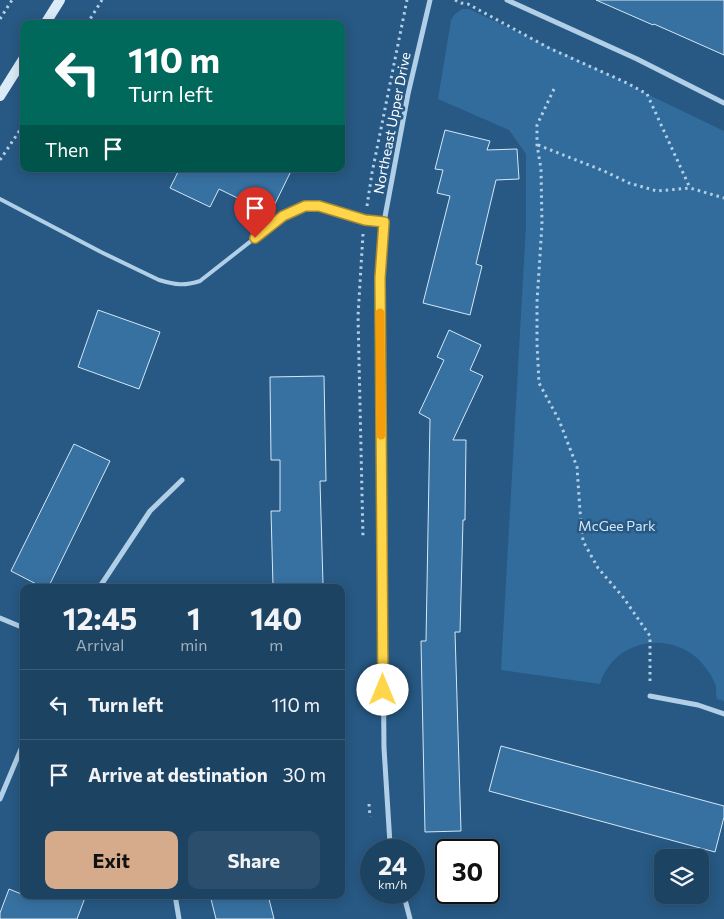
<!DOCTYPE html>
<style>
:root{--surface:#1d4363;--page:#2a4e6c;--text:#f1f3f6;--muted:#a0b0be;--line:#3b5c78;--accent:#d6ab8b}
body{margin:0;font-family:Commissioner,sans-serif;background:var(--page);color:var(--text);height:100vh;display:flex;flex-direction:column;font-size:19px;white-space:nowrap}
*{box-sizing:border-box;margin:0}
p{font-size:16px;color:var(--muted)}
.icon{flex:none;width:28px;height:28px;fill:none;stroke:currentColor;stroke-width:2;stroke-linecap:round;stroke-linejoin:round}
.map{position:relative;flex:1;overflow:hidden}
.panel{position:absolute;left:20px;top:584px;width:325px;height:315px;display:flex;flex-direction:column;background:var(--surface);border-radius:10px;box-shadow:0 2px 12px #0003,0 0 0 1px var(--line)}
.panel>*{flex:none}
.guide{position:absolute;left:20px;top:20px;width:325px;height:152px;border-radius:10px;box-shadow:0 2px 12px #0003,0 0 0 1px var(--line);background:#00695c;color:#fff;overflow:hidden}
.buttons{position:absolute;left:654px;top:849px;display:grid;gap:10px}
.buttons a{display:grid;place-items:center;width:55px;height:55px;border-radius:10px;background:var(--surface);box-shadow:0 2px 12px #0003,0 0 0 1px var(--line);font-size:25px}
.speed{position:absolute;left:360px;top:839px;display:flex;gap:10px;font-size:25px;font-weight:700;text-align:center}
.speed>*{display:grid;place-content:center;width:65px;height:65px;border-radius:50%;background:var(--surface);box-shadow:0 2px 12px #0003,0 0 0 1px var(--line);line-height:1}
.speed small{font-size:12px;font-weight:400}
.speed .limit{border:2px solid #111;border-radius:8px;background:#fff;color:#111}
.pin{position:absolute;display:grid;place-items:center;width:42px;height:42px;color:#fff;margin:-51px -21px;border-radius:50% 50% 50% 0;rotate:-45deg;box-shadow:0 0 5px #0007}
.pin .icon{rotate:45deg}
.me{position:absolute;width:55px;margin:-28px;rotate:0deg;stroke-linejoin:round;filter:drop-shadow(0 0 4px #0008)}
.turn{display:flex;align-items:center;gap:18px;height:105px;padding:0 25px;font-size:22px}
.turn .icon{width:65px;height:65px;stroke-width:2.5}
.turn b{display:block;font-size:35px;line-height:42px}
.then{display:flex;align-items:center;height:48px;padding:0 25px;background:#0003;gap:10px;font-size:19px}
.eta{display:flex;justify-content:space-evenly;align-items:center;height:85px;text-align:center}
.eta b{font-size:30px;font-weight:700;line-height:35px}
.primary-button{display:flex;gap:10px;margin-top:auto;padding:10px 25px}
.primary-button a{flex:1;height:58px;border-radius:10px;background:var(--accent);color:#111;font-size:20px;font-weight:700;line-height:58px;text-align:center}
.primary-button a+a{background:var(--page);color:var(--text)}
ul{padding:0;list-style:none}
li{display:flex;align-items:center;gap:15px;height:70px;padding:0 25px;border-top:1px solid var(--line)}
li div{flex:1}
li b{display:block;font-size:19px}
li em{font-style:normal}
.map>svg:first-child{display:block}
.green{fill:#316c9c}
.building{fill:#3771a1;stroke:#d4e7f6}
.lines{fill:none;stroke-linecap:round;stroke-linejoin:round}
.path{stroke:#b1cfe7;stroke-width:3;stroke-dasharray:2.5 4;stroke-linecap:butt}
.lane{stroke:#b1cfe7;stroke-width:4}
.street{stroke:#b1cfe7;stroke-width:5}
.secondary{stroke:#dbeaf7;stroke-width:10}
.route-casing{stroke:#a68a30;stroke-width:12}
.route{stroke:#ffd54a;stroke-width:9}
.slow{stroke:#f59e0b;stroke-width:9}
.labels{text-anchor:middle;stroke-width:5;stroke-linejoin:round;paint-order:stroke}
.street-label{font-size:14px;fill:#fff;stroke:#275984}
.park-label{font-size:14px;fill:#d4e7f6;stroke:#275984}
</style>
<div class="map">
<svg width="724" height="919" viewBox="0 0 724 919">
<rect width="100%" height="100%" fill="#275984"/>
<path class="green" d="M462 9H469L627 83 647 94 724 131V701L717 699C716 695 716 691 716 687 713 676 705 666 697 658 664 630 613 642 600 684L501 670 526 226V154L509 130 438 99 451 20 455 14Z"/>
<path class="building" d="M596 0H724V55L654 24 653 25Z
M445 130 490 141 487 150 517 149 519 179 496 180 476 264 482 266 470 315 423 303 450 196 437 193 443 170 435 169Z
M177 169H292L270 214 219 189 210 207 170 188 179 170Z
M98 310 160 332 139 389 78 367Z
M449 330 481 345 470 370 483 376 453 440H466L465 520H463L460 632H455L461 831 425 832 421 641H426L430 419 419 413 444 360 437 357Z
M324 376 326 481H320L323 584 273 586 271 511H280V460H271L270 377Z
M74 444 110 461 48 588H44L11 571Z
M501 746 724 806V817L715 852 489 791Z
M9 889 24 895H86L77 919H0V913Z
M210 895H268L274 919H216Z"/>
<g class="lines">
<path class="path" d="M455 0 461 3 468 4 549 48 627 83 647 94 690 188
M0 19 12 0
M87 24 102 0
M554 89 537 125V145L541 169 542 224 537 302V344L539 383 559 420 577 467 580 511 583 541 598 568 623 597 650 636V681
M538 145 604 171 629 183 657 191 690 188 724 198
M0 160 24 124
M367 206 372 173 407 0
M363 234 358 316 363 538
M369 804 370 817"/>
<path class="lane" d="M0 199 101 252 159 280C176 285 184 286 200 281L283 216 305 206H319L365 220 384 222"/>
<path class="street" d="M507 0 637 59 724 103
M99 588 150 511 182 480
M0 618 24 628
M650 696 698 705 724 714
M0 799 24 742
M392 850 390 844 384 748 380 278 384 222 408 94 430 0
M403 892 410 919
M175 895 179 919"/>
<path class="secondary" d="M45 24 60 0
M0 96 24 58"/>
</g>
<g class="lines">
<g class="route-casing">
<path id="route" d="M255 238 283 216 305 206H319L365 220 384 222 380 278 383 690"/>
</g>
<use href="#route" class="route"/>
<path class="slow" d="M380 313 381 435"/>
</g>
<g class="labels">
<g class="street-label">
<text transform="translate(392 123) rotate(-79)" y="5">Northeast Upper Drive</text>
</g>
<g class="park-label">
<text x="617" y="531">McGee Park</text>
</g>
</g>
</svg>
<div class="buttons">
<a><svg class="icon" aria-label="layers" viewBox="0 0 24 24"><path d="M12 4l9 5-9 5-9-5zM3 14l9 5 9-5"/></svg></a>
</div>
<div class="speed"><div>24<small>km/h</small></div><div class="limit">30</div></div>
<div class="pin" style="left:255px;top:238px;background:#d93025"><svg class="icon" aria-label="arrive" viewBox="0 0 24 24"><path d="M6 21V4h12l-3 4 3 4H6"/></svg></div>
<svg class="me" style="left:383px;top:690px" viewBox="-20 -20 40 40"><circle r="19" fill="#fff"/><path d="M0-13L10 11 0 6-10 11z" fill="#ffd54a"/></svg>
<div class="guide">
<div class="turn"><svg class="icon" aria-label="left" viewBox="0 0 24 24"><path d="M17 20v-9H6M10 6l-5 5 5 5"/></svg><div><b>110 m</b>Turn left</div></div>
<div class="then">Then<svg class="icon" aria-label="arrive" viewBox="0 0 24 24"><path d="M6 21V4h12l-3 4 3 4H6"/></svg></div>
</div>
<section class="panel">
<div class="eta">
<div><b>12:45</b><p>Arrival</p></div>
<div><b>1</b><p>min</p></div>
<div><b>140</b><p>m</p></div>
</div>
<ul>
<li><svg class="icon" aria-label="left" viewBox="0 0 24 24"><path d="M17 20v-9H6M10 6l-5 5 5 5"/></svg><div><b>Turn left</b></div><em>110 m</em></li>
<li><svg class="icon" aria-label="arrive" viewBox="0 0 24 24"><path d="M6 21V4h12l-3 4 3 4H6"/></svg><div><b>Arrive at destination</b></div><em>30 m</em></li>
</ul>
<div class="primary-button"><a>Exit</a><a>Share</a></div>
</section>
</div>
